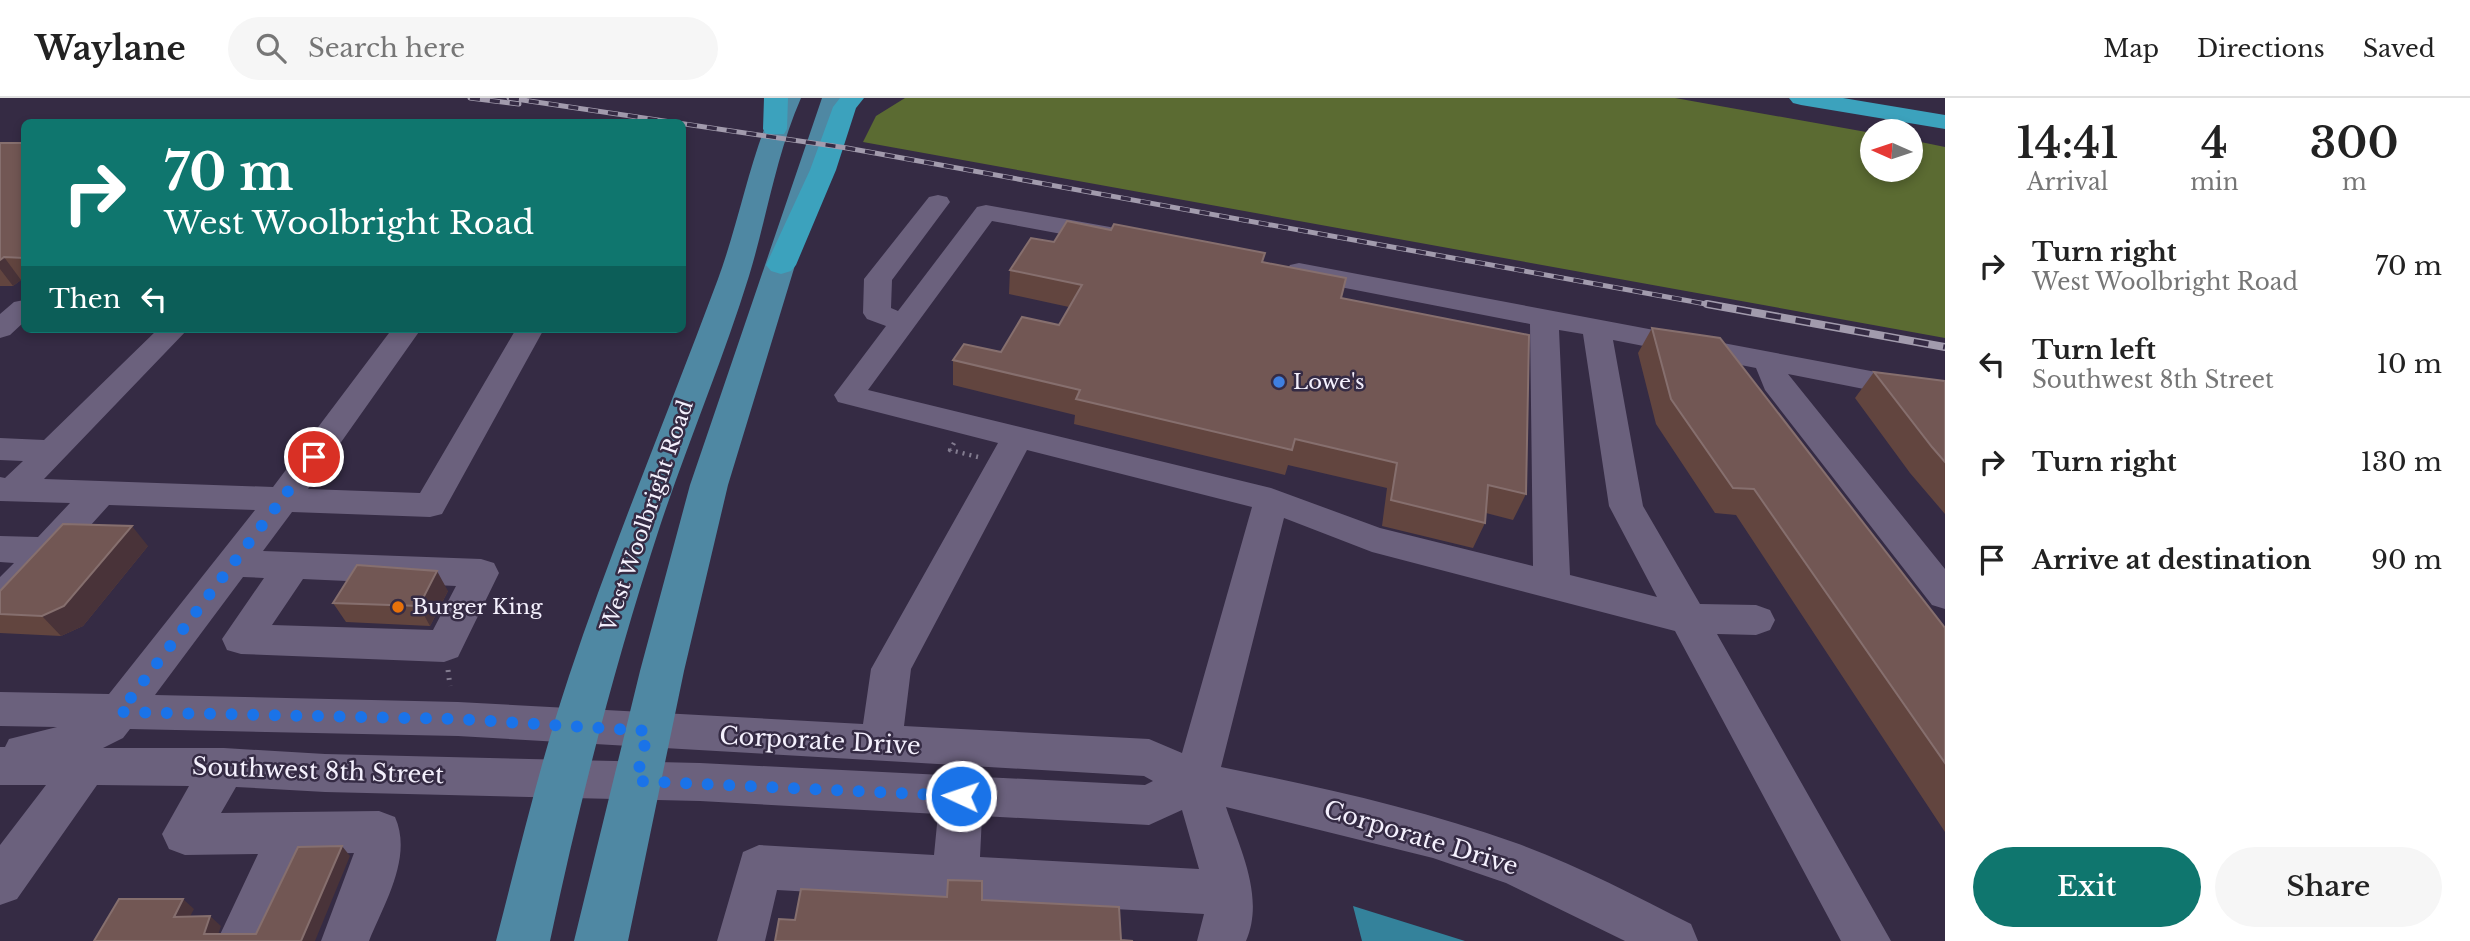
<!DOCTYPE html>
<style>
:root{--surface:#fff;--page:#f6f6f6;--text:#222;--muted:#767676;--line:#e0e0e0;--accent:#0f766e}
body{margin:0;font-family:"Libre Baskerville",serif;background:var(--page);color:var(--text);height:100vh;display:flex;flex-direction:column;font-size:26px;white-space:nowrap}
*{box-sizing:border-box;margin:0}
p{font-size:23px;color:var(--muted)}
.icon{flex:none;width:38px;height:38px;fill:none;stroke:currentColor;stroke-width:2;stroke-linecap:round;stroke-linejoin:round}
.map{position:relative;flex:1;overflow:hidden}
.details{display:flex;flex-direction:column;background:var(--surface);width:525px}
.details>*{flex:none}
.guide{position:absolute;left:21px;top:21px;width:665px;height:214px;border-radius:10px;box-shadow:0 4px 10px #0003;background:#0f766e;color:#fff;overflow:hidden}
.needle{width:46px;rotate:273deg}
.controls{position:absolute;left:1860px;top:21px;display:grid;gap:14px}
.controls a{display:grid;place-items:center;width:63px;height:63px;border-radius:50%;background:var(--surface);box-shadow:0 4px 10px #0003;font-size:35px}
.pin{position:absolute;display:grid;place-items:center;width:60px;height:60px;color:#fff;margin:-30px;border:4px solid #fff;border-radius:50%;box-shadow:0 2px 7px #0007}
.me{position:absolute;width:77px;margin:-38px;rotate:273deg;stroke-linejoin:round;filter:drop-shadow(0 0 5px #0008)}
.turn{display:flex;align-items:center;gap:24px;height:147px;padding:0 28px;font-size:32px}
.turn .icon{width:91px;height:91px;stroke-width:2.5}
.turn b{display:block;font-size:49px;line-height:60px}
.then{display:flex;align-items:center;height:66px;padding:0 28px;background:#0003;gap:14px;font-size:26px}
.eta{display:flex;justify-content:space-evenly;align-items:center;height:119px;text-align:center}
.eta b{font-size:42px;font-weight:600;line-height:49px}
.primary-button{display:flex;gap:14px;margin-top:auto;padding:14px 28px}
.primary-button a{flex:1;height:80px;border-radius:42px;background:var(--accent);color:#fff;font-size:28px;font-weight:600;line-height:80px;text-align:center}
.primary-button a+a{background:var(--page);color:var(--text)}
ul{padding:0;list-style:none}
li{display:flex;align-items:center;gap:21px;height:98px;padding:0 28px}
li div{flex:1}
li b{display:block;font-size:26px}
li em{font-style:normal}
header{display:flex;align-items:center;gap:42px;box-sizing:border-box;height:98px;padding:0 35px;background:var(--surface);border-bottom:2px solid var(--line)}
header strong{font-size:33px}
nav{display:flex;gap:38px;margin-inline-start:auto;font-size:24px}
.search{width:490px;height:63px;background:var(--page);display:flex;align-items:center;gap:18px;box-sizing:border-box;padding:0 24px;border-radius:38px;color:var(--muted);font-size:26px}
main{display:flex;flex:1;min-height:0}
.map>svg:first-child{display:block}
.forest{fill:#5b6b32}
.water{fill:#34829b}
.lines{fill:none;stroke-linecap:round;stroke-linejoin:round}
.path-far1{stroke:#837c90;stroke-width:4.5;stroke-dasharray:2 5;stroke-linecap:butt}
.path{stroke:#837c90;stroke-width:5;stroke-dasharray:2 6;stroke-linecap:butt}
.minor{fill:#6b617d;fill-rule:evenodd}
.major{fill:#4f88a3;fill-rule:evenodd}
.highway{fill:#3ca2bd;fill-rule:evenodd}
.rail-far1-casing{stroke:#a29bad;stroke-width:5}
.rail-casing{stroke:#a29bad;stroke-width:8}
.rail-far1{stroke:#352b44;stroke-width:3.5;stroke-dasharray:10;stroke-linecap:butt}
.rail{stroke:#352b44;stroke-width:5;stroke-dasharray:15;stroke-linecap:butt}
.wall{fill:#62453f}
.shaded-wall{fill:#493339}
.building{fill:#725754;stroke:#866f6e;stroke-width:2}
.route{stroke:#1a73e8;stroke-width:12;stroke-dasharray:0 21.6}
.shop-dot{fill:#3f7fe0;stroke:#352b44;stroke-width:2.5}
.food-dot{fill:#e8710a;stroke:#352b44;stroke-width:2.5}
.labels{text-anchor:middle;stroke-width:5;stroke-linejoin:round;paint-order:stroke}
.poi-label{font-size:21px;fill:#f4f0fd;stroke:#352b44;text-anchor:start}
.street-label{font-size:21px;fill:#f4f0fd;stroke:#352b44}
.near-street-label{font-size:24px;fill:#f4f0fd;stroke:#352b44}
</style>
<header>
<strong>Waylane</strong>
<div class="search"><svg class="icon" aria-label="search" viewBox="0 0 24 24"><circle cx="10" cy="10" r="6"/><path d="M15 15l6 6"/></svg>Search here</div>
<nav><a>Map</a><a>Directions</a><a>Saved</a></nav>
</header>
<main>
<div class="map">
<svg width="1945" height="843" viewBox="0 0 1945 843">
<rect width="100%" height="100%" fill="#352b44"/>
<path class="forest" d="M905 0H1675L1872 35V72H1911V42L1945 49V240L863 44 876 18Z"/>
<path class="water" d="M1353 808 1465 843H1362Z"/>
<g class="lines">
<path class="path-far1" d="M954 345 950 352 978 359"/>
<path class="path" d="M448 572 450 588"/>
<path class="minor" d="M938 97 947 99 950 104 892 182 891 210 898 213 977 109 986 107 1110 129 1119 132 1123 137 1119 142 1110 145 992 123 868 292 1271 390 1380 430 1533 468 1530 226 1299 181 1290 179 1286 173 1290 167 1299 165 1945 287V307L1788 276 1945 471V511L1932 507 1765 292 1756 270 1613 242 1643 408 1700 506 1756 507 1770 512 1775 522 1770 532 1756 537 1717 536 1891 843H1841L1675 533 1372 454 1284 420 1221 669C1321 689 1421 711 1516 745 1577 767 1634 797 1691 826L1698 843H1625L1506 785 1433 760 1226 709C1240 751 1265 799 1246 843H1197L1204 816 777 792 765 843H717L743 754 759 747 934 757 938 716 700 703 325 694 236 689 221 715 379 713 395 719C413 759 384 806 369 843H321L354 755 305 756 266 843H217L258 756 185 757 169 751 162 736 189 688 97 687 17 801 0 807V747L46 687H0V649H5L9 641 57 629 0 628V594L109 596 255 412 109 407 13 513 0 517V479L14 465 0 464V438L38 439 70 405 0 403V379L5 380 23 363 0 362V340L44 342 158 231H188L44 381 273 389 392 231H421L308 391 420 395 516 231H544L442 416 430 419 292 414 263 453 481 461 494 465 499 475 458 559 444 564 241 556 227 552 222 541 264 480 243 479 155 597 458 604 863 626 871 571 998 345 838 304 834 297 886 228 867 221 863 215 864 181 929 99ZM1559 232 1583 236 1609 408 1657 499 1570 477ZM1027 352 1252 409 1182 655 1149 641 904 628 911 571ZM303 481 456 488 433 532 272 527ZM130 631 458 638 1144 678 1153 683 1145 687 700 665 325 656 224 650H103L123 640ZM1182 712 1199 771 980 759 982 718 1149 727Z
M24 202V224L10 237 0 240V216L14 204Z"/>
<path class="major" d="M777 0H801C776 57 767 119 749 178 723 262 688 344 660 428 615 565 580 702 550 843H496C519 754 540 665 569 578 614 443 669 313 718 181 740 121 750 58 777 0Z
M822 0H846L728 387 684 573 628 843H574L640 573 690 387Z"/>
<path class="highway" d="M764 0H788L787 31 784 36H766L763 31Z
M840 0H864L856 10 836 72 796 167 791 173 781 176 771 173 766 167 810 72 833 9Z
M1789 0H1843L1945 17V31L1801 7 1793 5Z"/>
<g class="rail-far1-casing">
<path id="rail-far1" d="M470 0 519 6
M509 0 847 50 1717 208"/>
</g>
<g class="rail-casing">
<path id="rail" d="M1707 206 1945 249"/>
</g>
<use href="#rail-far1" class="rail-far1"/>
<use href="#rail" class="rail"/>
</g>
<path class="wall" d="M0 45H24V182H21L13 188H0Z
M1263 164 1341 200 1526 396 1513 422 1486 415 1485 425 1473 450 1382 428 1387 390 1288 367 1285 377 1074 326 1075 317 953 287V262L1001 254 1059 227 1069 209 1009 196 1010 172Z
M1652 230 1945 530V734L1736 417 1715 415 1656 326 1638 255Z
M1874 274 1945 283V416L1910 375 1855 300Z
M148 448 83 528 61 538 0 535V493Z
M448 493 430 528 346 524 333 505Z"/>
<path class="shaded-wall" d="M4 159 21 182 13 188 0 171V162Z
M132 428 148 448 83 528 61 538 42 518Z
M437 473 448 493 430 528 419 508Z
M342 748 350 758 315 843H301Z
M183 801 194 811 185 828 174 819Z
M210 818 221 828 216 843 204 836Z"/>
<path class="building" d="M0 45H24V160L4 159 0 162Z
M1067 123 1111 132 1114 126 1265 155 1262 164 1346 180 1341 200 1529 237 1526 396 1488 387 1485 425 1391 402 1397 365 1295 341 1292 352 1076 301 1080 292 953 262 964 246 1001 254 1022 219 1059 227 1082 187 1010 172 1031 140 1054 144Z
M1652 230 1720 240 1945 530V665L1754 391 1733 390 1671 301Z
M1874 274 1945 283V364L1932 349Z
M63 426 132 428 64 508 42 518 0 516V493Z
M357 467 437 473 419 508 333 505Z
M342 748 301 843H94L119 801H183L174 819 210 818 204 836H256L298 749Z
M948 782 982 783V802L1119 809 1121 842 1133 843H775L779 821 795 822 801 791 947 799Z"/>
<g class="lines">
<path class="route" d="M314 359 120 614 458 621 648 633 636 683 961 698"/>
</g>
<circle class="shop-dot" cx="1279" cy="284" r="7"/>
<circle class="food-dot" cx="398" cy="509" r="7"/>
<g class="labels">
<g class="poi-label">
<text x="1293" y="291">Lowe's</text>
<text x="412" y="516">Burger King</text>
</g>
<g class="street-label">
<text transform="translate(647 418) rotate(-71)" y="7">West Woolbright Road</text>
</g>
<g class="near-street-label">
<text transform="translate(820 643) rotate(3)" y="8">Corporate Drive</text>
<text transform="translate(318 673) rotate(2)" y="8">Southwest 8th Street</text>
<text transform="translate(1421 740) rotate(17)" y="8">Corporate Drive</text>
</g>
</g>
</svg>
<div class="controls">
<a><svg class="needle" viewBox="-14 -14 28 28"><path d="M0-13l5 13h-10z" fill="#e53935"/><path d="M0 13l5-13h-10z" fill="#767676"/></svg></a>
</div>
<div class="pin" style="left:314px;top:359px;background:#d93025"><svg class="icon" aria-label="arrive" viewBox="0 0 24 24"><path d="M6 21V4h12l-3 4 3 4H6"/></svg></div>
<svg class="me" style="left:961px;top:698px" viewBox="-20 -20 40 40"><circle r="17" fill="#1a73e8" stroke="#fff" stroke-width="3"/><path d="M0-11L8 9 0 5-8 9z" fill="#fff"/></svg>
<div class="guide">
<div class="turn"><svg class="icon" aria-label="right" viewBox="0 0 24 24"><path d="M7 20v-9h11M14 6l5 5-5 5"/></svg><div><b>70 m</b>West Woolbright Road</div></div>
<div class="then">Then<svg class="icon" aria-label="left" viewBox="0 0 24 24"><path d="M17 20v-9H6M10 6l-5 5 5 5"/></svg></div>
</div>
</div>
<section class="details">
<div class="eta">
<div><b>14:41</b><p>Arrival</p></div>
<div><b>4</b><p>min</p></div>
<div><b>300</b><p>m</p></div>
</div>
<ul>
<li><svg class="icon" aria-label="right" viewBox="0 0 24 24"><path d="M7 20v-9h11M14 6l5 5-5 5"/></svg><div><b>Turn right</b><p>West Woolbright Road</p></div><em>70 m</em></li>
<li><svg class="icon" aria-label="left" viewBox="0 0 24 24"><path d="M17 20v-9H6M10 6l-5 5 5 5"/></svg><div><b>Turn left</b><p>Southwest 8th Street</p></div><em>10 m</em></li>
<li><svg class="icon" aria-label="right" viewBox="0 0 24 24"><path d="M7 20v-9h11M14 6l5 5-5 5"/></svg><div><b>Turn right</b></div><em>130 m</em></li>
<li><svg class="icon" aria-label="arrive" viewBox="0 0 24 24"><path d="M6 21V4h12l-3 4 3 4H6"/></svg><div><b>Arrive at destination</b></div><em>90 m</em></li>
</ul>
<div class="primary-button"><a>Exit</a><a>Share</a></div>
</section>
</main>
